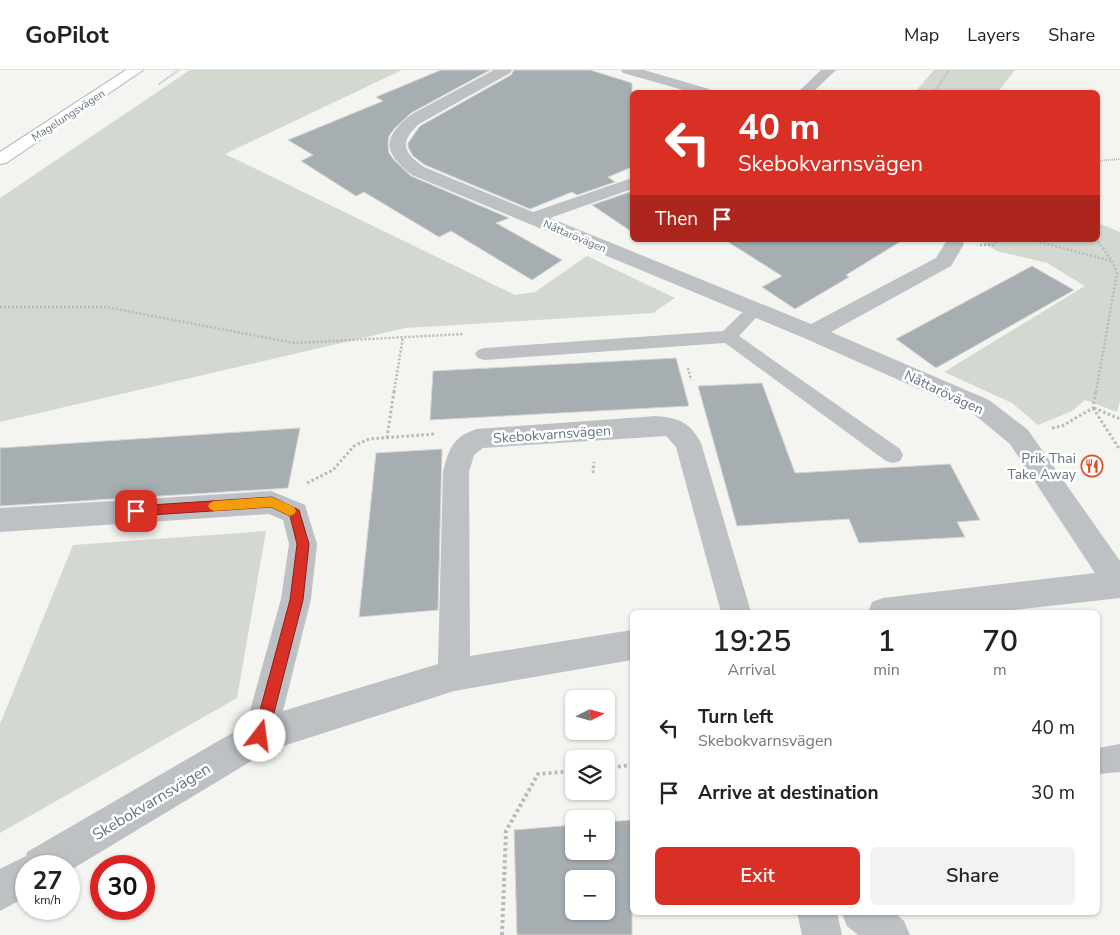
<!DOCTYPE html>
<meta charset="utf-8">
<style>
:root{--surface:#fff;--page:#f2f2f2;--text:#222;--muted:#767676;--line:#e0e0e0;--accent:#d93025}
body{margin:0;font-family:"Nunito Sans",sans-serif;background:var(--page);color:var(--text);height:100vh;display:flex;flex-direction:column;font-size:19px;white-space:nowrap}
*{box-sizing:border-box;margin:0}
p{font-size:16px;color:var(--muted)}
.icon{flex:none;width:28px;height:28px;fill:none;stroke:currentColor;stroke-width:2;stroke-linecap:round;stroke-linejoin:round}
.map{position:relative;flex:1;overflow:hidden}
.side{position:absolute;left:630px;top:540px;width:470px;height:305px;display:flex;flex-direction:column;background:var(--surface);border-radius:8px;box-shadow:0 1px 4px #0004}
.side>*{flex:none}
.banner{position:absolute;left:630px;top:20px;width:470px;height:152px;border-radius:8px;box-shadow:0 1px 4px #0004;background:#d93025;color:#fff;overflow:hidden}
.needle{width:32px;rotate:84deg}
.buttons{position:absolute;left:565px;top:620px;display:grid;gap:10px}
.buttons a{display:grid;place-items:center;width:50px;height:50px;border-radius:8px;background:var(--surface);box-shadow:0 1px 4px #0004;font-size:25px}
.speed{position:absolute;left:15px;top:785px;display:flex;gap:10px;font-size:25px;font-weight:700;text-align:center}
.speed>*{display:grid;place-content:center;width:65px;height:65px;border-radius:50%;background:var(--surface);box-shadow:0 1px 4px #0004;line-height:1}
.speed small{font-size:12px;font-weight:400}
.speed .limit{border:8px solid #d22;background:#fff;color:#111}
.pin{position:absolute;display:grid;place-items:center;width:42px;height:42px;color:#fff;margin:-21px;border-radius:10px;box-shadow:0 2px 8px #0006}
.me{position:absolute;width:55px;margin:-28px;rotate:15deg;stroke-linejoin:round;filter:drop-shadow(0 0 4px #0008)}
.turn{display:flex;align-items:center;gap:18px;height:105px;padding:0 25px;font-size:22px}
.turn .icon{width:65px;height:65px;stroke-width:2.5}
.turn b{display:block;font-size:35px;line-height:42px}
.then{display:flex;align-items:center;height:48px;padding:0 25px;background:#0003;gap:10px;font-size:19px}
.eta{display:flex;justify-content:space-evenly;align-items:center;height:85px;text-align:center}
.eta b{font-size:30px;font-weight:600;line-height:35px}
.action{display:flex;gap:10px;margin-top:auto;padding:10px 25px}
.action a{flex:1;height:58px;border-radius:8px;background:var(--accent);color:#fff;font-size:20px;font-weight:600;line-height:58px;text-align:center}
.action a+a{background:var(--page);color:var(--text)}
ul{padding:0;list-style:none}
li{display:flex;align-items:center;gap:15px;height:65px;padding:0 25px}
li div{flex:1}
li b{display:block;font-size:19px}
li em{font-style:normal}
header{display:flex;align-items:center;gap:30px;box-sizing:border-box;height:70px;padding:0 25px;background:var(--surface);border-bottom:1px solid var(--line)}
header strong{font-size:24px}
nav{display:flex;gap:28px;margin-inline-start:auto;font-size:18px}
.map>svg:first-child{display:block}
.green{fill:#d3d9d0}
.building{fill:#a6aeb2;stroke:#d5d5d3;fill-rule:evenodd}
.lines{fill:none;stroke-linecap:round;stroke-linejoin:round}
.secondary-casing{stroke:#afb5b9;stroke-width:2}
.path-far3{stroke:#b7babc;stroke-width:2;stroke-dasharray:1 1;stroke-linecap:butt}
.path-far2{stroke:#b7babc;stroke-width:2.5;stroke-dasharray:2 2;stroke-linecap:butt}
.path-far1{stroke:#b7babc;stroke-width:3;stroke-dasharray:2.5 2.5;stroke-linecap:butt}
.path{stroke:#b7babc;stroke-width:4;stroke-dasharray:3 3;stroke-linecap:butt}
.service{fill:#bdc1c4;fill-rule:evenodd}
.minor{fill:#bdc1c4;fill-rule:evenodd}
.secondary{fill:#fff;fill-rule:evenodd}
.route{fill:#d93025;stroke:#8d1f18}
.slow{fill:#f59e0b}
.labels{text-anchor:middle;stroke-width:5;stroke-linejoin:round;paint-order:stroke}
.far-street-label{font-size:11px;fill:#647480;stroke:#fff}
.street-label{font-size:14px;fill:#647480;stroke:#fff}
.poi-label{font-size:14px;fill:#647480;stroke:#fff;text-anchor:end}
.near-street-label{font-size:16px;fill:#647480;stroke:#fff}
</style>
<header>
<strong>GoPilot</strong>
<nav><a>Map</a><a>Layers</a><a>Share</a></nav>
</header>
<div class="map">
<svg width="1120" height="865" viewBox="0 0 1120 865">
<rect width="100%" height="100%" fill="#f4f4f0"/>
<path class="green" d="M190 0H402L225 84 515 225 535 222 587 186 675 228 653 243 406 258 0 352V128Z
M934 0H1015L998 22H915Z
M1098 153 1120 162V331L1117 342 1085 330 1072 341 1038 355 1012 333 944 302 1085 216 1047 193 997 181 978 170H1098Z
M266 461 237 628 0 763V654L73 475Z"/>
<path class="building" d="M441 0H490L411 43 394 59 389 66 388 74 389 83 394 90 411 106 509 148 496 153 562 190 532 210 451 161 439 167 364 122 356 126 301 91 313 85 288 70 383 31 376 27Z
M514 0H590L632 13V97L608 107 615 112 577 125 572 122 530 139 425 95 413 86 408 77V73L420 56 511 5Z
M630 122 632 123V162L592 135Z
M725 170H903L846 205 849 207 795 239 762 217 782 206Z
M1032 196 1074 220 936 298 896 269Z
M676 288 689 336 430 350 433 301Z
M762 313 795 403 950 394 980 450 957 452 965 467 859 473 849 449 737 456 698 316Z
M300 358 288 418 0 436V378Z
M442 379 438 540 359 547 376 383Z
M632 750V865H517L514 760 574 755V781H606V752ZM574 809H606V841H574Z"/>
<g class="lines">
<g class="secondary-casing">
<path id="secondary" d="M126 0H143L6 93 0 94V82Z"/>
</g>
<path class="path-far3" d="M159 14 179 0
M934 22 949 0
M1098 91 1120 89"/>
<path class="path-far2" d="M1032 170 1111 191
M980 175H993L998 170
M0 237H106L294 273 464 264
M688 298 691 310
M394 322 403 267
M1096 322 1117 203 1112 191 1097 170"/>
<path class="path-far1" d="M1093 338 1120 380
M1094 338 1120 349
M1052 358 1062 356 1093 338 1096 321
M387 368 394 321
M593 403 594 392
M307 413 333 400 354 376 369 369 435 364"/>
<path class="path" d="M606 698 632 695
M502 865 506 761 538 704 574 701"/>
<path class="service" d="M755 235 761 236 763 240 739 266 900 379 903 385 900 391 893 393 886 391 725 273 484 290 478 288 475 284 478 280 484 278 723 261 749 236Z
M1120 674V702L1098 704V678Z"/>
<path class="minor" d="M494 0H512L510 3 419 54C398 73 404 83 424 97L533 142 632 108V119L550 148 811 254 936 188 947 170H961L964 174 951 196 831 262 989 330 1028 360 1120 491V528L997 542H868L872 532 883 528 1095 503 1010 374 971 342 804 268 412 105C382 82 382 67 412 44Z
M621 0H644L709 19 711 22H690L623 3Z
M821 0H836L813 22H798Z
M656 346C679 348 690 352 701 373L751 542H721L676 377 666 366 483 378 474 385 469 402 470 586 632 560V590L454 621 268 681 69 801V796H26V827L0 841V799L26 786 27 782 246 655 281 529 289 474 283 450 269 444 0 462V438L271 421 305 435 317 474 311 529 283 641 438 594 443 402C449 379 452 367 477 359Z
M797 842H837L842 865H802Z
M841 842H894L904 851 910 865H858L847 856Z"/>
<use href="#secondary" class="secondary"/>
</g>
<path class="route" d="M272 427 299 440 309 474 303 530 268 666 266 671 260 674 255 671 253 666 290 530 297 474 290 446 271 437 136 446 132 445 130 441 132 438 136 436Z"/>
<path class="slow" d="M272 427 294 437 296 441 294 444 290 446 271 437 214 441 210 439 208 436 210 433 214 431Z"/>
<defs>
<g id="restaurant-ring" transform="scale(1.125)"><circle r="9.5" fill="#fff" stroke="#db512a" stroke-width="1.5"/><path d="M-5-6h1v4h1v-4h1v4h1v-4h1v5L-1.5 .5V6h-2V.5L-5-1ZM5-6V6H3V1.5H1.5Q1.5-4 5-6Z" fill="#db512a"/></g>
</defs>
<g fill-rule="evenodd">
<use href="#restaurant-ring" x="1092" y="396"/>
</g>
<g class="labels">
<g class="far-street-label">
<text transform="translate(68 45) rotate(-33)" y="4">Magelungsvägen</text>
<text transform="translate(575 166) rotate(23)" y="4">Nåttarövägen</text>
</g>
<g class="street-label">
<text transform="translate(944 322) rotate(25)" y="5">Nåttarövägen</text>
<text transform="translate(552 364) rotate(-4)" y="5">Skebokvarnsvägen</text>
</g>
<g class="poi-label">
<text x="1076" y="393">Prik Thai<tspan x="1076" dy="16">Take Away</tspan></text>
</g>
<g class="near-street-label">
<text transform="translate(151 731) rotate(-31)" y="6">Skebokvarnsvägen</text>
</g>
</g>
</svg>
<div class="buttons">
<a><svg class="needle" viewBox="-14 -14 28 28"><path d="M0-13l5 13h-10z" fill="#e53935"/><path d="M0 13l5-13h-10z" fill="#767676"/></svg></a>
<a><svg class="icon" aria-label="layers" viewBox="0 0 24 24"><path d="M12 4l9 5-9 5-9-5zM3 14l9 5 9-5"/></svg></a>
<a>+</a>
<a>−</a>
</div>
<div class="speed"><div>27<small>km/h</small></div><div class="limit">30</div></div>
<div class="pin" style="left:136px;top:441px;background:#d93025"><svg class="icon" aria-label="arrive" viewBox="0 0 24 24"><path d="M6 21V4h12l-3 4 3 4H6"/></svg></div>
<svg class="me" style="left:260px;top:666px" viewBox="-20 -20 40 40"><circle r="19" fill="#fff"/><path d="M0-13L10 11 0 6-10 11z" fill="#d93025"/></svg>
<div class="banner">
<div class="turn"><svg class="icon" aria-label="left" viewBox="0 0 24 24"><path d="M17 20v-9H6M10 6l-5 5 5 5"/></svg><div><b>40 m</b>Skebokvarnsvägen</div></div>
<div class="then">Then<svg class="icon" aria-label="arrive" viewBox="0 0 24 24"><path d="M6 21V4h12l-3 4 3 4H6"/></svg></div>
</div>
<section class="side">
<div class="eta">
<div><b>19:25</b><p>Arrival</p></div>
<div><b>1</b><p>min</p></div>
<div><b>70</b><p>m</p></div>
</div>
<ul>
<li><svg class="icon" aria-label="left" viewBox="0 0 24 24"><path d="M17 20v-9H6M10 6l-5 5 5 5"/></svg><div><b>Turn left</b><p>Skebokvarnsvägen</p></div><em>40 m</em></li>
<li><svg class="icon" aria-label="arrive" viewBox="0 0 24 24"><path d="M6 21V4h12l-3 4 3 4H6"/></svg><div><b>Arrive at destination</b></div><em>30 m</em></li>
</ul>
<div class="action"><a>Exit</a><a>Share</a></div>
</section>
</div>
